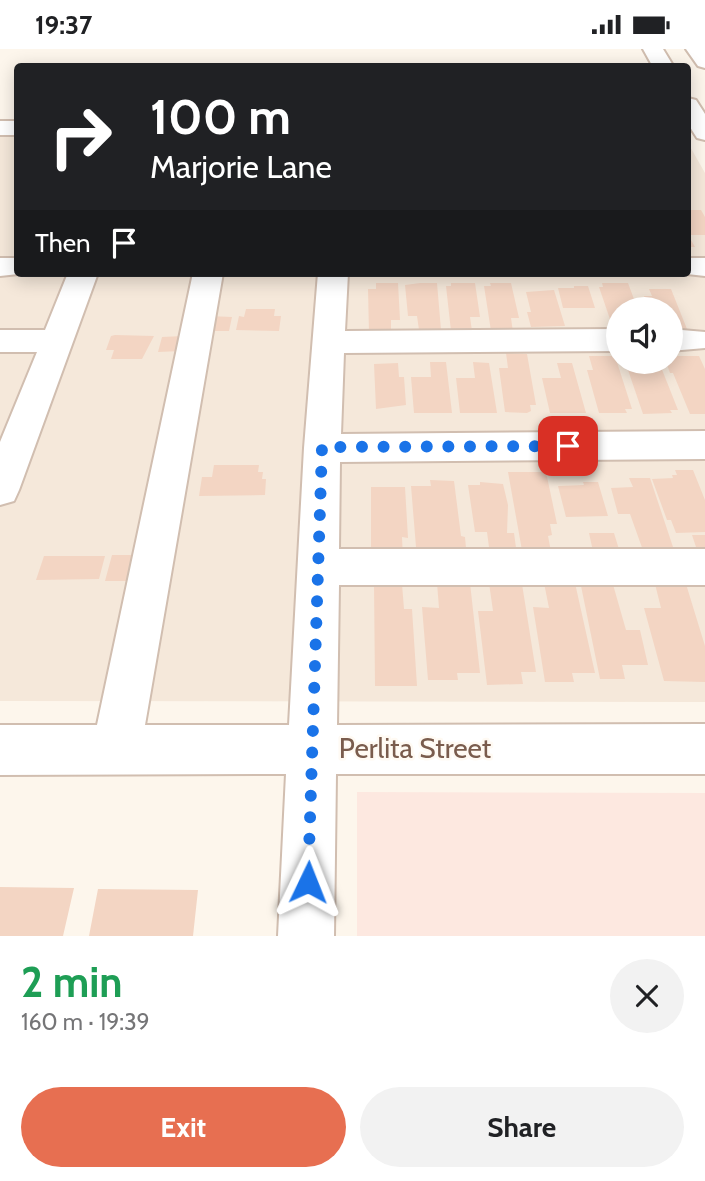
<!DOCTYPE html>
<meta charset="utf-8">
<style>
:root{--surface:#fff;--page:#f2f2f2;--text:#202124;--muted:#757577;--accent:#e76f51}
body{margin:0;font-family:Cabin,sans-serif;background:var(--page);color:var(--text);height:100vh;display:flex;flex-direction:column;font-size:26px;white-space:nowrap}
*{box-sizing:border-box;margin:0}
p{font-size:23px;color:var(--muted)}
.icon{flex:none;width:38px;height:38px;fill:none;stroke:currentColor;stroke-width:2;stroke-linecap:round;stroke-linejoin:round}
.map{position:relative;height:887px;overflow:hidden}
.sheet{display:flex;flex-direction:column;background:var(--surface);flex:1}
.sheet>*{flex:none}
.guide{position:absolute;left:14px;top:14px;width:677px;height:214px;border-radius:7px;box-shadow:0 4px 18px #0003;background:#202124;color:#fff;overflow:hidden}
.tools{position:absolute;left:606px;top:248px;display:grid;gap:14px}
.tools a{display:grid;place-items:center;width:77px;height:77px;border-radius:50%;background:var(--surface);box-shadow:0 4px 18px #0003;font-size:35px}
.pin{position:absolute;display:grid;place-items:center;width:60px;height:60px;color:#fff;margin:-30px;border-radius:14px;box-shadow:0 4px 10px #0006}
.me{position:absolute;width:77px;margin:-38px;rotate:2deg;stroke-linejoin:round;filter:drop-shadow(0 0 5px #0008)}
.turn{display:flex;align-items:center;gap:24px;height:147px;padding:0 21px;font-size:32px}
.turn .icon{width:91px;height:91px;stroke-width:2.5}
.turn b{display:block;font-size:49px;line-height:60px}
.then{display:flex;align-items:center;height:66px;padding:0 21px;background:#0003;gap:14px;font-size:26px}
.round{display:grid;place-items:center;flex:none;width:74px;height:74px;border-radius:37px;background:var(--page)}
.overview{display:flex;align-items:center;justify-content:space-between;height:119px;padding:0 21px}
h1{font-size:42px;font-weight:700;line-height:52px;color:#1e9e55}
.cta{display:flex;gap:14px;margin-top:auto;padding:14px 21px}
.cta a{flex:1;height:80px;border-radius:42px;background:var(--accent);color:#fff;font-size:28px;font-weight:700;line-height:80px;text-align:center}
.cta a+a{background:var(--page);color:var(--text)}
.status{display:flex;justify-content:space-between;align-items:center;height:49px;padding:0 35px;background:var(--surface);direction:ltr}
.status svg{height:19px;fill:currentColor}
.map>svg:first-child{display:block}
.residential{fill:#f5e8da;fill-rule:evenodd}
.commercial{fill:#fde8e0}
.building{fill:#f3d5c3}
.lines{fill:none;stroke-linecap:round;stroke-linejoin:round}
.minor-casing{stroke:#d1beb0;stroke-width:4}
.minor{fill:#fff;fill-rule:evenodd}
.route{stroke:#1a73e8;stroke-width:12;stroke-dasharray:0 21.6}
.labels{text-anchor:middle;stroke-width:5;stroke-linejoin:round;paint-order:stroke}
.near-street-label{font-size:28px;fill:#7a5c4d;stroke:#fffaf3}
</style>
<div class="status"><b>19:37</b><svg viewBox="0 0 49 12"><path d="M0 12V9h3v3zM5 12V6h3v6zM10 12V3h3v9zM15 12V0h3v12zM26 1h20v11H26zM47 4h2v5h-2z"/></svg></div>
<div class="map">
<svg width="705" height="887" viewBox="0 0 705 887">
<rect width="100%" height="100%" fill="#fdf6ec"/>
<path class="residential" d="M0 88H17L18 224H688V94L705 124V653L0 652ZM618 261H670V313H618Z"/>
<path class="commercial" d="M357 743 705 744V887H357Z"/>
<path class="building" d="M688 161H701L705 168V186H688L695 198H688Z
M376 234H398L400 271H391V284H369L368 240H376Z
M420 234H437L441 281H419L417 267H408L405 236Z
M451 234H475L480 268H470L472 282H451L446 237H451Z
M490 234H511L519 269H511L513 283 491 282 484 237H491Z
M602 234H628L638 261H618V282H614L599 238H603Z
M574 237H588L595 259H563L558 239H574Z
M649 240H671L689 285H670V261H642L640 256 647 255 644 247H652Z
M554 241 565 277 531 278 527 263H531L526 243Z
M246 260H275L274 267H281L279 282 236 281 239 267 244 268Z
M209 267 232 268 229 282H206Z
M115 286 154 287 142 310H111L114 301H106L111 287Z
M183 287 181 302 158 303 162 288Z
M506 304 527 305 536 356H530L531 362 527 364 505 363 499 319H508Z
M589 307H615L632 360H625L627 364H599L587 321H593Z
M670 307H699L705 320V365H690L673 324H670L666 313H670Z
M430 313H446L452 364H414L411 328H431Z
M473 313 489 314 497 364H460L456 329H475Z
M635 313H659L678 361H670L672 364 643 365 628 321H638Z
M398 314 399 328H404L406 356 376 360 374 315Z
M557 314H572L586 364H550L542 329H561Z
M214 416H259L258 423H263L262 430H266L265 446 199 447 202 428H212Z
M675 421H693L705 451V483L676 484 671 471H667L652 430 673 429 672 426H677Z
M508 423H546L557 475H550L552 486 548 487 552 508 523 507Z
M629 429H650L676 507H645L630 465H618L611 439 633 438Z
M430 431 454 432 461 487 465 488 467 510H417L411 437H431Z
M480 433 503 435 508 456 507 484H514L517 506H490L487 483H475L468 436H480Z
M583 433H598L608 467 566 468 558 437 584 436Z
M371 438H405L408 489 402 488 403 511 371 510Z
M589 484H614L621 507H594Z
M692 486H705V510H700Z
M112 506H138L132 532H105Z
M44 507H105L99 530 36 531Z
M580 532H612L626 581H640L648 616H622L625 630H600Z
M437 534H470L480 624H457L458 631H428L422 558 439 559Z
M489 534 522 535 536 623H521L523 635 487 636 478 562H493Z
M544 534H575L595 624H572L574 633H545L533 558 549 559Z
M374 535H402L404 560H412L417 637H375Z
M655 535H686L705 597V633L664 632 644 559H661Z
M0 838 74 839 63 887H0Z
M98 840 198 841 193 887H89Z"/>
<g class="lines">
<g class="minor-casing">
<path id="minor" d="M643 0H663L674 18H653Z
M686 0H705V19L698 17Z
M688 49 696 51 705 65V91L697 89 688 75Z
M0 72H18V86H0Z
M0 209H18V224H28L0 227Z
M688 209H705V227L678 224H688Z
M68 224H98L19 441 14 452 0 456V393L37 303H0V281H45Z
M193 224H223L145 676H289L304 399 318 224H348L345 282 618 280V302L344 304 341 385 705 382V410L340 413 339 500H705V536H339L337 676 705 675V725H336L334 887H278L286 725 0 726V676H97Z
M670 280 705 283V299L670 302Z"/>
</g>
<use href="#minor" class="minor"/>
</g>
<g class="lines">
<path class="route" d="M308 833 322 398 568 397"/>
</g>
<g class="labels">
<g class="near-street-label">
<text x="415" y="709">Perlita Street</text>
</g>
</g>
</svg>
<div class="tools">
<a><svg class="icon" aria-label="sound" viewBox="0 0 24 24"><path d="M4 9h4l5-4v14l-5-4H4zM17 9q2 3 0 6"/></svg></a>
</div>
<div class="pin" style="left:568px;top:397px;background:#d93025"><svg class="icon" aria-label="arrive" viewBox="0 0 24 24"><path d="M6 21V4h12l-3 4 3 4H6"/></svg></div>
<svg class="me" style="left:308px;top:833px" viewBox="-20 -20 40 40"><path d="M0-17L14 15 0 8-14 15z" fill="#1a73e8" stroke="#fff" stroke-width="4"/></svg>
<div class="guide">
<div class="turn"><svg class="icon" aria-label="right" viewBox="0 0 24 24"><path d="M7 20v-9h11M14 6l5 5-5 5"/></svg><div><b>100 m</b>Marjorie Lane</div></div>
<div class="then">Then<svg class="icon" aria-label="arrive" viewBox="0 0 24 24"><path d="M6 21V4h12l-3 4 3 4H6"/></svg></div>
</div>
</div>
<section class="sheet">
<div class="overview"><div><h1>2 min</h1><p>160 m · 19:39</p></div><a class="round"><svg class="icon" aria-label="close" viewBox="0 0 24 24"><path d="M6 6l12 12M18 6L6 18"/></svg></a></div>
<div class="cta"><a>Exit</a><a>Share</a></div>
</section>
